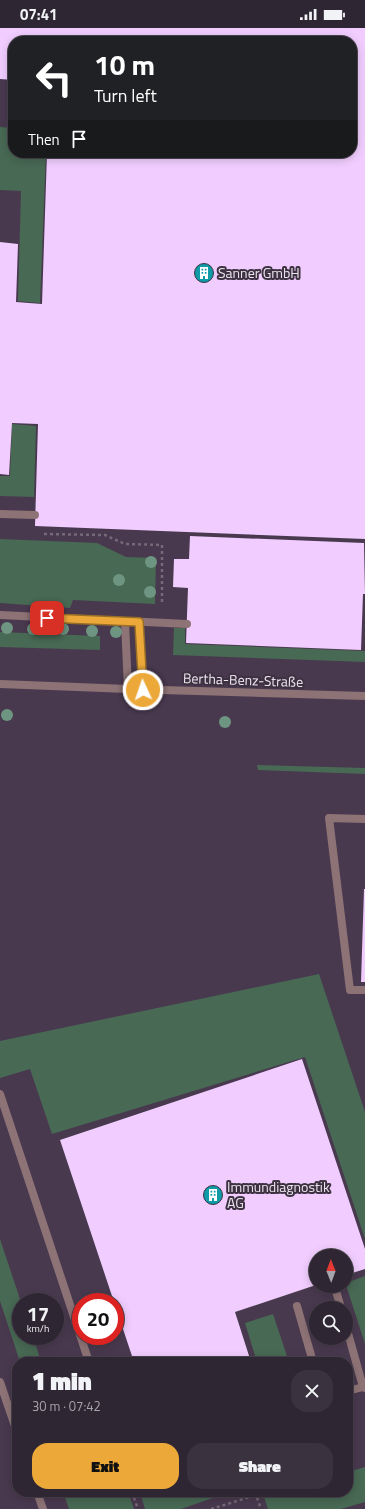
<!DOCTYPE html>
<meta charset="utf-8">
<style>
:root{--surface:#2e2632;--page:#3a323e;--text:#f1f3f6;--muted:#a7a5ac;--line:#49434d;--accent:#eca93a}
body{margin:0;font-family:"Titillium Web",sans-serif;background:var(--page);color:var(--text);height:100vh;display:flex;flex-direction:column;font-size:15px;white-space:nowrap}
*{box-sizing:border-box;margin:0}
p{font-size:13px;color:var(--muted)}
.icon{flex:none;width:22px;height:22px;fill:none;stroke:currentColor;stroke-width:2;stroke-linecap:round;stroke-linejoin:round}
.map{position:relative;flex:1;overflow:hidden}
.side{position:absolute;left:12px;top:1329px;width:341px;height:140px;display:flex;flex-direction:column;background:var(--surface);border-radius:16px;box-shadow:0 2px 10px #0003,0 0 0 1px var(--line)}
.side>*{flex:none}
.banner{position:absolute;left:8px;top:8px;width:349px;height:122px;border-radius:16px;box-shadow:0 2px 10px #0003,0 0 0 1px var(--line);background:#202124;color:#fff;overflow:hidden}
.needle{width:26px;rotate:359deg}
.buttons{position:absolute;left:309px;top:1221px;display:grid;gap:8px}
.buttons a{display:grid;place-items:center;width:44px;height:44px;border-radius:50%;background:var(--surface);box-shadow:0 2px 10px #0003,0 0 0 1px var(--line);font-size:20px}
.speed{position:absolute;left:12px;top:1265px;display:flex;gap:8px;font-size:20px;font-weight:700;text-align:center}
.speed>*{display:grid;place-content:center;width:52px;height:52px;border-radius:50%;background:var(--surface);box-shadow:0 2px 10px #0003,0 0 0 1px var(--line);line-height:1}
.speed small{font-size:10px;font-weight:400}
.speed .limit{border:6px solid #d22;background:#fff;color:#111}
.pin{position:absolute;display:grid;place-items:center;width:34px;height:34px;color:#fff;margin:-17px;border-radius:8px;box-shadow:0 2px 6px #0006}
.me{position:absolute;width:44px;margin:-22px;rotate:357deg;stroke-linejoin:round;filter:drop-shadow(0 0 3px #0008)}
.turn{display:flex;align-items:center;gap:14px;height:84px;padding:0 20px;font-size:18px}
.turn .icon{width:52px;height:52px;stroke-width:2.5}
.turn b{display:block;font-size:28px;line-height:34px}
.then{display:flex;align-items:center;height:38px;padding:0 20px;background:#0003;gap:8px;font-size:15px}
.round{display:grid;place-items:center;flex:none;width:42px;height:42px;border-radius:16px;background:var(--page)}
.summary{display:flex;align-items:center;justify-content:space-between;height:68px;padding:0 20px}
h1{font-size:24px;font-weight:800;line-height:30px}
.cta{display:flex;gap:8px;margin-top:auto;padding:8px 20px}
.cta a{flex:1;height:46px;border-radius:16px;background:var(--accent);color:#111;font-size:16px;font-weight:800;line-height:46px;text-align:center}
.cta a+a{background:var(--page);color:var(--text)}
.status{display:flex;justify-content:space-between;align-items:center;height:28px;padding:0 20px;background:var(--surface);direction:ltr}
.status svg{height:11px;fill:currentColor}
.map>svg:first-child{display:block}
.built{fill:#49394f;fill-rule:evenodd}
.green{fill:#486954}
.building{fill:#f0cdfe}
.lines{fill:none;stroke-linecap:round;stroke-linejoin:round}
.path{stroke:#746977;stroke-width:2.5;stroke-dasharray:3 3;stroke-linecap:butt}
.lane{stroke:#8e7376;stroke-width:8}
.street{stroke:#8e7376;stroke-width:8}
.tree{fill:#6e9581}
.route-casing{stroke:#996e26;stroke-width:10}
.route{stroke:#eca93a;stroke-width:7}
.labels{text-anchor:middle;stroke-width:4;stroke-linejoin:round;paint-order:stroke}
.poi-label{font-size:14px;fill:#ece4ef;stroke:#3e3242;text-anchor:start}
.street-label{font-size:14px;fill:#ece4ef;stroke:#3e3242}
</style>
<div class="status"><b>07:41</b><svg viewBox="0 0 49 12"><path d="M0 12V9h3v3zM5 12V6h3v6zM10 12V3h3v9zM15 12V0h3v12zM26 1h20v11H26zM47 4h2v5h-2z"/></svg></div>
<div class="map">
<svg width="365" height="1481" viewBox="0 0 365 1481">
<rect width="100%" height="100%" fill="#3e3242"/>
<path class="built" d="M0 0H365V1481H0ZM13 13H352V125H13ZM316 1228H346V1258H316ZM21 1274H55V1308H21ZM81 1274H115V1308H81ZM316 1280H346V1310H316ZM17 1334H348V1464H17Z"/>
<path class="green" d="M0 99 13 100V125H46L40 275 18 273 21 163 0 162Z
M12 396 36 398 34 469 0 468V448H10Z
M0 511 97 515 126 529 156 530 155 576 73 572 70 580 0 575Z
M174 600H185V616L365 623V634L173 627Z
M0 604 100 608V622L0 619Z
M257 737 365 740V746L258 742Z
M319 946 365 1084V1211L305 1029 52 1106 30 1041 0 1050V1013Z
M0 1211 21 1274V1308H33L41 1334H20L0 1273Z
M365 1248V1316L346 1257V1255Z
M273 1286 289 1334H257L245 1295Z
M365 1439V1474L341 1481H268L264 1469 280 1464H348V1444Z
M63 1464H128L134 1481H69Z
M140 1464H171L174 1470 192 1464H230L181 1481H145Z"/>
<path class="building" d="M0 0H365V511L35 498 38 396 12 395 9 447 0 446V214L18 216 16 274 42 276 47 125H352V13H13V52L0 51Z
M190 508 364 515 365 566H363L361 622 186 615 188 560 173 559 174 531H189Z
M364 861H365V954H361Z
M302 1031 365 1221V1241L346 1247V1228H316V1257L235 1284 251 1334H134L60 1112Z"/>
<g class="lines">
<path class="path" d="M44 506 105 507 125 516 162 517V576
M132 1464 138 1481
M255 1464 261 1481
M211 1481 266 1464"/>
<path class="lane" d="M0 486 35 487
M0 587 187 596
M125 594 128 661
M139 594 143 662
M365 791 329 790 350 962H365
M0 1066 89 1334
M336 1263 341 1280
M297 1278 313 1334
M346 1298 363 1359
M348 1363 363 1359 365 1360"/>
<path class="street" d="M0 656 128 661 365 668
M0 1354 17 1404
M37 1464 43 1481"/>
</g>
<g class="tree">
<circle cx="151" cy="534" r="6"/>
<circle cx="119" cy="552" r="6"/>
<circle cx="150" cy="564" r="6"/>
<circle cx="7" cy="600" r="6"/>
<circle cx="33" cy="601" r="6"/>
<circle cx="63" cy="601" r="6"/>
<circle cx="92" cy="603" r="6"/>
<circle cx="116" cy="604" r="6"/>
<circle cx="7" cy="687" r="6"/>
<circle cx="225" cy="694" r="6"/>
</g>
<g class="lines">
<g class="route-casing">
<path id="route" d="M47 590 139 594 143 662"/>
</g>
<use href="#route" class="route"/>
</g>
<defs>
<g id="building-disc" transform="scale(1)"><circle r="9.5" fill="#0f9aa8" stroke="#3e3242"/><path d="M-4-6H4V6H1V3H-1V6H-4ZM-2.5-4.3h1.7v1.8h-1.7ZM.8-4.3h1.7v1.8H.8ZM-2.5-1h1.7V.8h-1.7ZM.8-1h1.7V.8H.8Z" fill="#fff"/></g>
</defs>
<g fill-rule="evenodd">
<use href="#building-disc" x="204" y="245"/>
<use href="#building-disc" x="213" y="1167"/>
</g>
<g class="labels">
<g class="poi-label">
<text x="218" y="250">Sanner GmbH</text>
<text x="227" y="1164">Immundiagnostik<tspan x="227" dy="16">AG</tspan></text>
</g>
<g class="street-label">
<text transform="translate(243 652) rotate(2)" y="5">Bertha-Benz-Straße</text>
</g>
</g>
</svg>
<div class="buttons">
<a><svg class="needle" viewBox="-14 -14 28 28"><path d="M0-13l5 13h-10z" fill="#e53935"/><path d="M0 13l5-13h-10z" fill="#a7a5ac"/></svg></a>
<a><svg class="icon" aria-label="search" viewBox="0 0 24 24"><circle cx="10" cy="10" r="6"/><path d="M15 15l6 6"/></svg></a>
</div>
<div class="speed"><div>17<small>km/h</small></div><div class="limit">20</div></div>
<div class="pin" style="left:47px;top:590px;background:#d93025"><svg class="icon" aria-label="arrive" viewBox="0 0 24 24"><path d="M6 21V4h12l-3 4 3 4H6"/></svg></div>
<svg class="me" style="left:143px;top:662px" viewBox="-20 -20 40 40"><circle r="17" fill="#eca93a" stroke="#fff" stroke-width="3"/><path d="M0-11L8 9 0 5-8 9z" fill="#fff"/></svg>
<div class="banner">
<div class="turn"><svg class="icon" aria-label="left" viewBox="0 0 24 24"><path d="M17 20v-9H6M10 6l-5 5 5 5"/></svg><div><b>10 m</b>Turn left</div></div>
<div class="then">Then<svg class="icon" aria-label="arrive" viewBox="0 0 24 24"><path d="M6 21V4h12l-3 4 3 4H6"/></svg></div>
</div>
<section class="side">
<div class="summary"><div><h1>1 min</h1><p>30 m · 07:42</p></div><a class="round"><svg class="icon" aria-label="close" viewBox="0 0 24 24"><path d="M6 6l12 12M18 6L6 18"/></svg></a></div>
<div class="cta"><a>Exit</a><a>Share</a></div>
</section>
</div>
